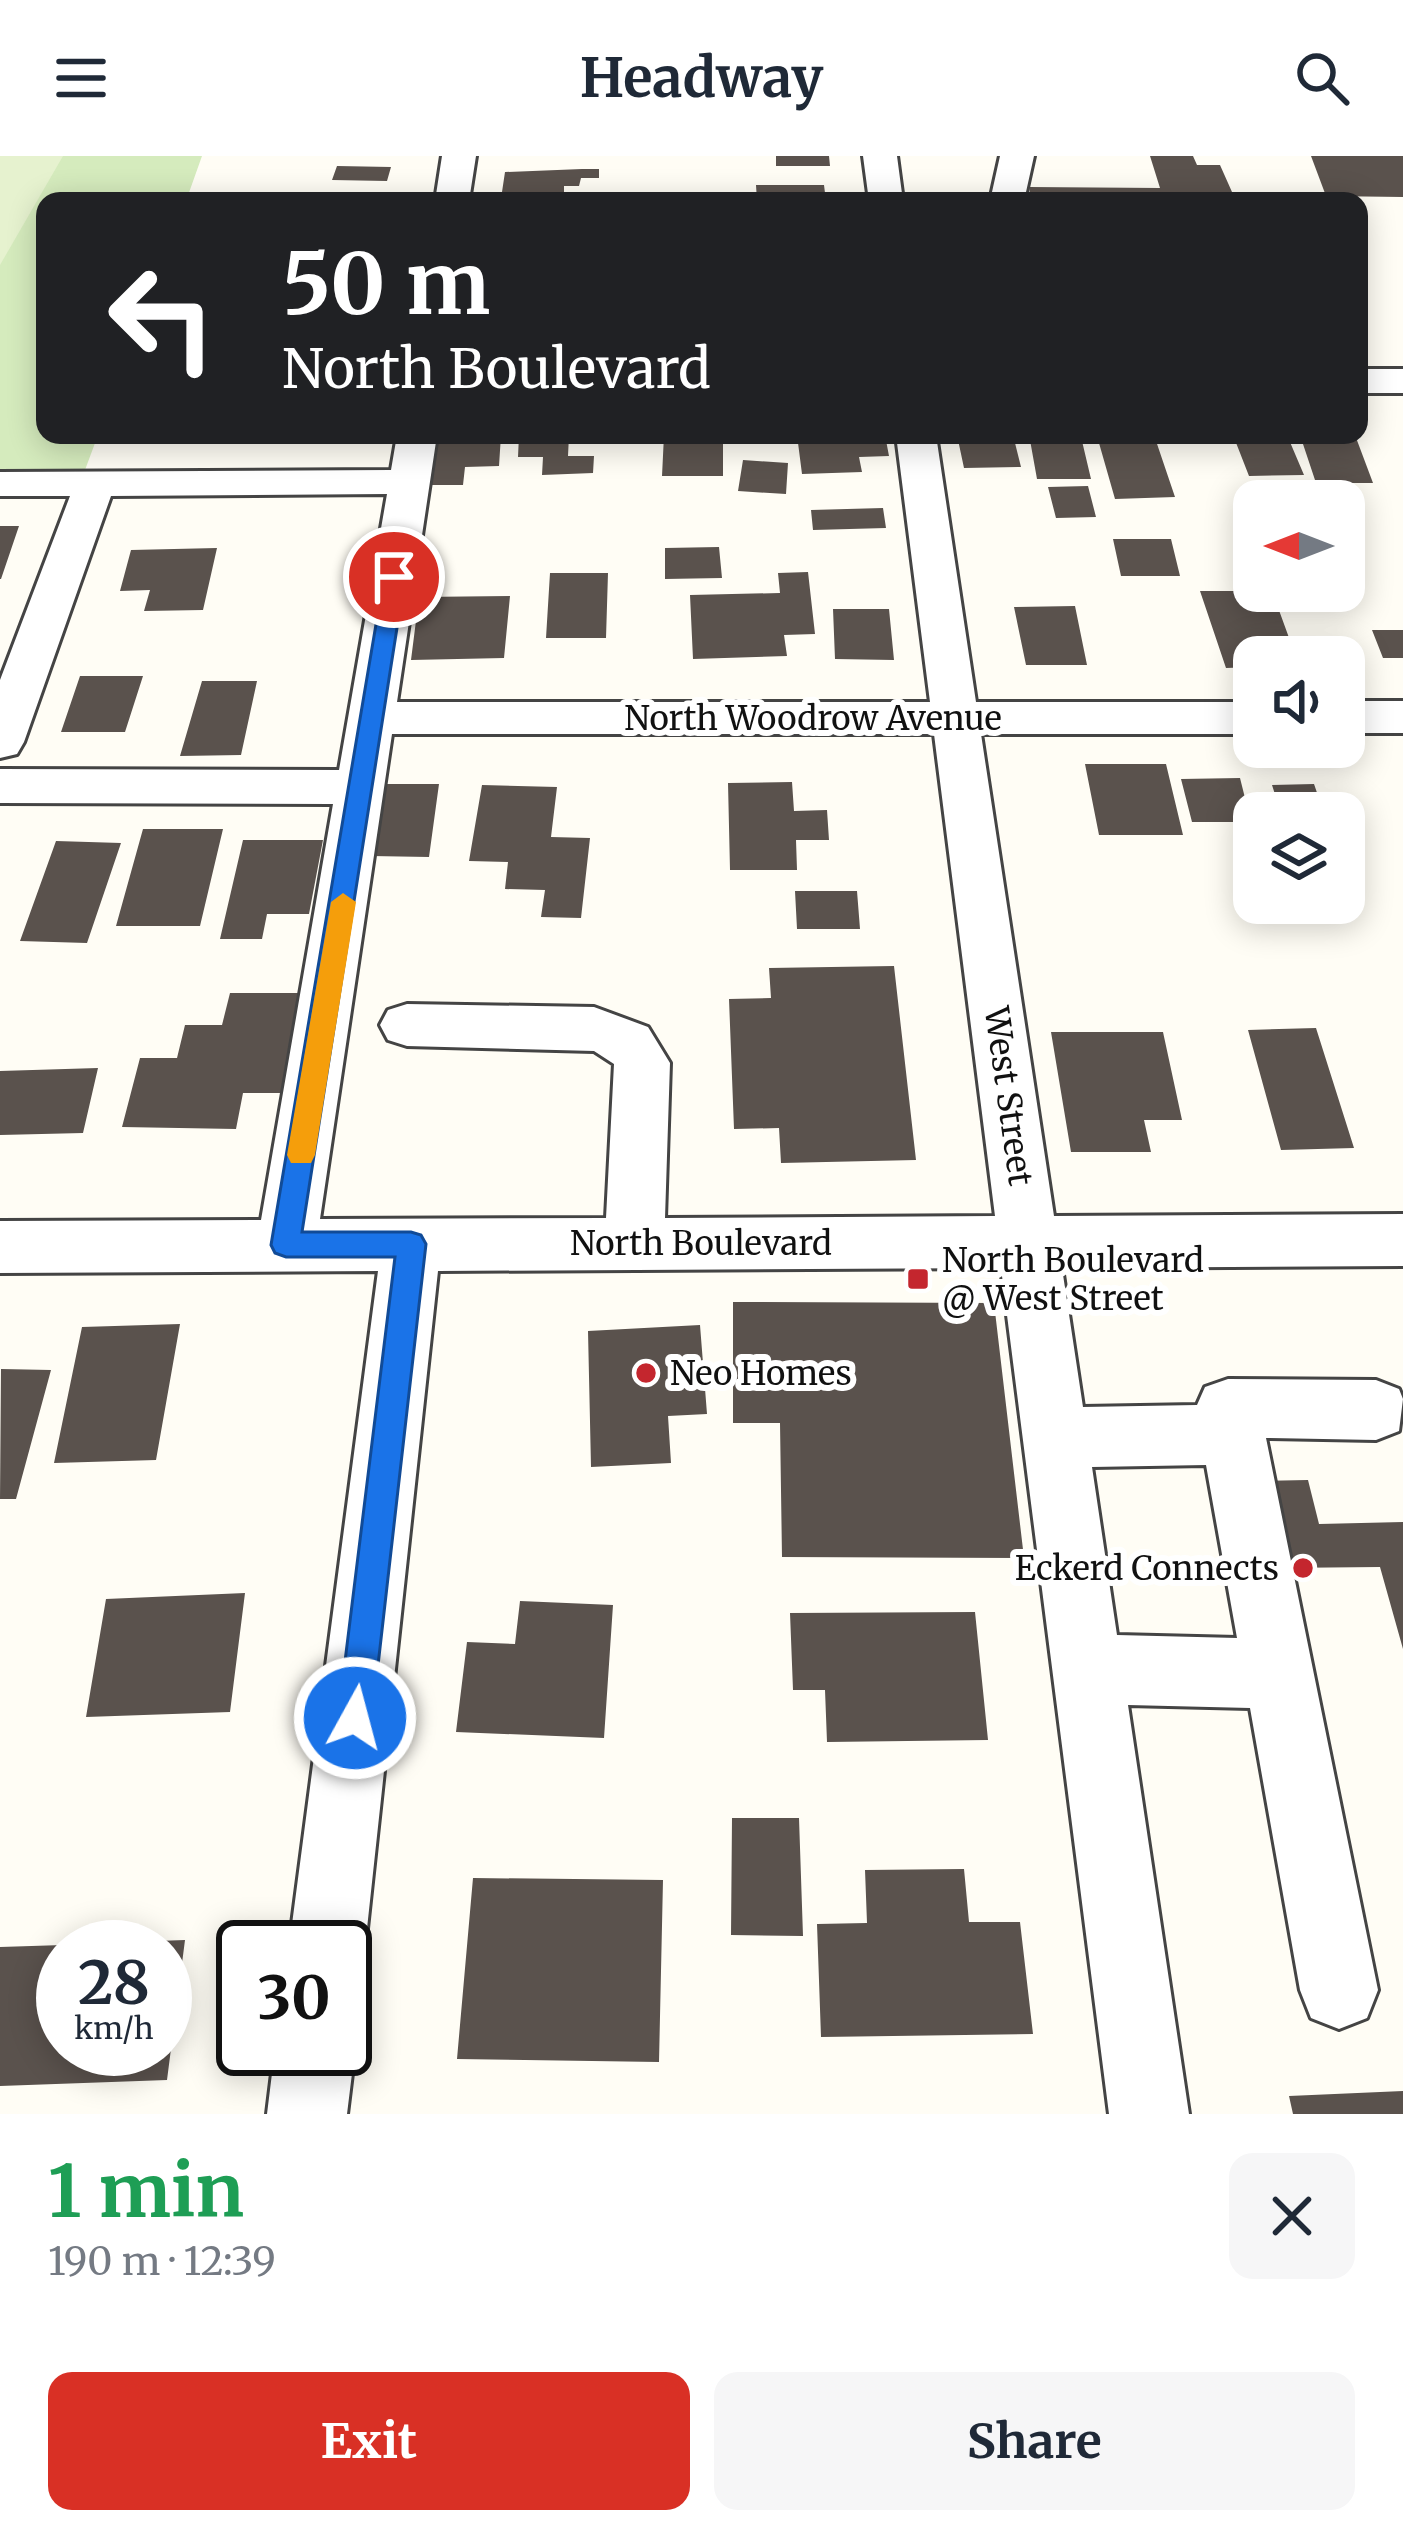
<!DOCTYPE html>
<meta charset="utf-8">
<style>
:root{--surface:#fff;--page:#f6f6f7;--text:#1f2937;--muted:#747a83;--accent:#d93025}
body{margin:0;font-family:Merriweather,serif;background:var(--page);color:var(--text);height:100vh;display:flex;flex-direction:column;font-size:45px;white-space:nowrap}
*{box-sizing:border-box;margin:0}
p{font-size:39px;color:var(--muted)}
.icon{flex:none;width:66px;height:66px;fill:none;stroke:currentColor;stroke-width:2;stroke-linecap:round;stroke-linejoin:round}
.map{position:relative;height:1958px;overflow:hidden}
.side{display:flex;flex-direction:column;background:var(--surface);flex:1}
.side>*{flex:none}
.top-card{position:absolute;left:36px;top:36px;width:1332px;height:252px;border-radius:24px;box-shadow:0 6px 30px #0003;background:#202124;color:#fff;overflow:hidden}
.needle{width:78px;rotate:270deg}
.controls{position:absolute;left:1233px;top:324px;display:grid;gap:24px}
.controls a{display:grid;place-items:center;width:132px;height:132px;border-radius:24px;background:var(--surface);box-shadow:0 6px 30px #0003;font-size:60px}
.speed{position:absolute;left:36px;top:1764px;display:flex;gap:24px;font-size:60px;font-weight:700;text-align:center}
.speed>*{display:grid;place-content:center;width:156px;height:156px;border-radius:50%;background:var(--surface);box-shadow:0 6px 30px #0003;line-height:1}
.speed small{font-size:30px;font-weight:400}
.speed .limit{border:6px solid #111;border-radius:18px;background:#fff;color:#111}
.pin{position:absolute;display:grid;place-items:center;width:102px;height:102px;color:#fff;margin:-51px;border:6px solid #fff;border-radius:50%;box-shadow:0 3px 12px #0007}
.me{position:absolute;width:132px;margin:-66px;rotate:7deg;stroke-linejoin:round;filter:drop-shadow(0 0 9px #0008)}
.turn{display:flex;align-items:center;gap:42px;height:252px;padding:0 48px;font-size:54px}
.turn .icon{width:156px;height:156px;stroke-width:2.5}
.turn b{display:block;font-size:84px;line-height:102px}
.round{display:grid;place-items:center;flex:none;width:126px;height:126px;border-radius:24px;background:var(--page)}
.overview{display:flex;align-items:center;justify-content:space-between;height:204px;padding:0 48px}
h1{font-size:72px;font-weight:700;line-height:90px;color:#1e9e55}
.cta{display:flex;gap:24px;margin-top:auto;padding:24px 48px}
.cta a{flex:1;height:138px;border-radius:24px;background:var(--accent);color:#fff;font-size:48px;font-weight:700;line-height:138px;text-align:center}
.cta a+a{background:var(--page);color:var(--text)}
header{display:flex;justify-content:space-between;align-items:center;height:156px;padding:0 48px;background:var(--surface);font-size:54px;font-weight:700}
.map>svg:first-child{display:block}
.green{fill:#d5ebbd}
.pitch{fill:#e6f2cf}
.building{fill:#5a524d}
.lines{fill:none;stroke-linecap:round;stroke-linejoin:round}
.minor-casing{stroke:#444;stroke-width:6}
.minor{fill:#fff;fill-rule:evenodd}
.route{fill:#1a73e8;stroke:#114b97;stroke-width:3}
.slow{fill:#f59e0b}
.poi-dot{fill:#c4262e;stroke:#fff;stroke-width:4.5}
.labels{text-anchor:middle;stroke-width:12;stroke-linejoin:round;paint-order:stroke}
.street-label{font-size:33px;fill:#111;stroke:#fff}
.poi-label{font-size:33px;fill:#111;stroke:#fff;text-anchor:start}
</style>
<header><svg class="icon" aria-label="menu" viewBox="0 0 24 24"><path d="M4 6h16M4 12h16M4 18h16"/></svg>Headway<svg class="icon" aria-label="search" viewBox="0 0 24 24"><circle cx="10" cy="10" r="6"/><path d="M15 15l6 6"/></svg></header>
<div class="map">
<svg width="1403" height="1958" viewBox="0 0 1403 1958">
<rect width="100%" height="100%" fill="#fffdf5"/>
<path class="green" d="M0 0H202L186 45H45V279H98L85 314H0Z"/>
<path class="pitch" d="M0 0H63L0 109Z"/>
<path class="building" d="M776 0H829L830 10H776Z
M1150 0H1193L1197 9H1220L1236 45H1031L1029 31 1160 32Z
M1311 0H1403V41L1326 40Z
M337 10 391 11 387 25 332 24Z
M582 13H599V22H581L579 30H564V36H502L505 16Z
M756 29H824L826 45H757Z
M435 279H501L499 310 465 311 463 329H430Z
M519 279H569L568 300H594L593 317 542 319 543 301H518Z
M664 279H723V320H662Z
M797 279H885L889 300 859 301 862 316 802 318Z
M957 279H1013L1021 311 964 312Z
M1125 279H1154L1175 341 1115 343 1099 287 1127 286Z
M1233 279H1287L1304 319 1249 320Z
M1300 279H1355L1373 327H1316Z
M1030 284 1082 285 1091 323H1037Z
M743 304 788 307 786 338 738 335Z
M1088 330 1096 361 1056 362 1048 331Z
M883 352 886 372 813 374 811 354Z
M0 370H19L1 423H0Z
M1113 383H1171L1180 420H1121Z
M719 391 722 422 665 423V392Z
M217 392 203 454 144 455 150 434 120 435 131 394Z
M808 416 815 478 784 479 787 500 693 503 690 439 780 437 778 417Z
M550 417H608L606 482H546Z
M1200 435H1272L1296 501H1254V511L1226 512Z
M510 440 504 502 411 504 419 441Z
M1075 450 1087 509H1026L1014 451Z
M833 453H889L894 504 835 503Z
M1372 474H1403V502H1383Z
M80 520H143L125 576H61Z
M202 525H257L241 599 180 600Z
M1085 608H1166L1183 679H1099Z
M1240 622 1251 666H1192L1181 623Z
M792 626 794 655 827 654 829 684H796L797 714H730L728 627Z
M383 628H439L429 701 371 700Z
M1314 628 1324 657H1281L1272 629Z
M482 629 557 631 551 681 590 682 581 762 541 761 545 734 505 733 508 706 469 705Z
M143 673H223L200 770H116Z
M243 684H323L309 758H267L262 783H220Z
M56 685 121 687 87 787 20 785Z
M795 735H857L860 773H797Z
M894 810 916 1004 781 1007 779 972 734 973 729 843 771 842 769 812Z
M230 837H301L281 937H243L236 973 122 971 140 902H177L185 869H222Z
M1316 872 1354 992 1281 994 1248 874Z
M1051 876H1163L1182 964H1144L1151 996H1071Z
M98 912 83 977 0 979V915Z
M733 1146 994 1147 1024 1402 782 1401 780 1267H733Z
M180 1168 156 1304 54 1307 82 1171Z
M700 1169 707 1258 668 1260 671 1307 591 1311 588 1175Z
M1 1213 51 1214 16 1343H0Z
M1308 1324 1319 1368 1403 1366V1493L1380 1411 1278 1412 1259 1325Z
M245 1437 230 1556 86 1561 106 1443Z
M520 1445 613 1449 604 1582 456 1576 467 1486 515 1488Z
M975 1456 988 1584 827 1586 825 1534H793L790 1457Z
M732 1662H799L803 1780 731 1779Z
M964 1713 969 1766H1020L1033 1878 821 1881 817 1768 867 1767 865 1714Z
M473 1722 663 1724 659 1906 457 1903Z
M185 1784 167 1924 0 1930V1791L63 1789V1893H165V1791H100V1787Z
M1403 1935V1958H1293L1289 1940Z"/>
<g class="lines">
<g class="minor-casing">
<path id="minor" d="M442 0H476L469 45H435Z
M863 0H897L903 45H869Z
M1000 0H1034L1024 45H990Z
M1359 213H1403V237H1359Z
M397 279H437L397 546H930L896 279H936L976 546H1254V578H981L1054 1060 1403 1058V1110L1062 1112 1083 1251 1197 1249 1205 1231 1228 1223 1376 1224 1399 1233 1403 1243 1399 1275 1376 1284 1266 1282 1378 1834 1367 1862 1339 1873 1311 1862 1300 1834 1250 1552 1128 1549 1189 1958H1109L1001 1112 438 1115 365 1791 354 1818 345 1822V1791H289L378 1115 0 1117V1065L261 1064 333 648 0 647V613L339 614 387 338 111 340 24 586 17 598 0 602V524L70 340H0V316L391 314ZM392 578H934L995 1060 665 1062 670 907 648 871 594 851 407 848 388 854 380 869 388 884 407 890 594 895 614 908 606 1062 320 1063ZM1206 1309 1237 1482 1117 1479 1092 1311Z
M1344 545H1403V577H1344Z
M345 1870 355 1893 347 1958H267L275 1893H345Z"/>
</g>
<use href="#minor" class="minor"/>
</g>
<path class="route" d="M394 414 405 421 302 1076H411L421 1079 426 1088 372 1562 367 1574 355 1579 343 1574 338 1562 395 1101H286L275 1097 271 1089 384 421Z"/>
<path class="slow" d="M343 737 356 746 315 999 311 1007H291L287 999 331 746Z"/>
<g class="poi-dot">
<rect x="906" y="1111" width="24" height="24" rx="6"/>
<circle cx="646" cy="1217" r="12"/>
<circle cx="1303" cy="1412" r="12"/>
</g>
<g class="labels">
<g class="street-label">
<text x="813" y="574">North Woodrow Avenue</text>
<text transform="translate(1009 940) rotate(82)" y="12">West Street</text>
<text x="701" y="1099">North Boulevard</text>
</g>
<g class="poi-label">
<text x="942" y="1116">North Boulevard<tspan x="942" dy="38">@ West Street</tspan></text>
<text x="670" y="1229">Neo Homes</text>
<text x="1279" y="1424" text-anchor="end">Eckerd Connects</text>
</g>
</g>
</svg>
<div class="controls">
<a><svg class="needle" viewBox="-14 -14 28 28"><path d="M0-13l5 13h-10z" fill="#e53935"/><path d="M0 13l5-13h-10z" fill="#747a83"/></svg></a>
<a><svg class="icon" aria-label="sound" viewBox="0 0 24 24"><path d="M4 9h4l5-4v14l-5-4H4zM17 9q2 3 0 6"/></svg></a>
<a><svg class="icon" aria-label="layers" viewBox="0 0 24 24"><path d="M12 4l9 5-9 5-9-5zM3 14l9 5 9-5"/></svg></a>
</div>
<div class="speed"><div>28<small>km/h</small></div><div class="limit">30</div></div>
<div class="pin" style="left:394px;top:421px;background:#d93025"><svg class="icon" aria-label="arrive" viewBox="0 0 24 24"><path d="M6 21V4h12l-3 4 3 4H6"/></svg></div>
<svg class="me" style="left:355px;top:1562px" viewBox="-20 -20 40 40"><circle r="17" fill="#1a73e8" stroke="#fff" stroke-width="3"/><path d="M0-11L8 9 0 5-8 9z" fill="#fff"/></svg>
<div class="top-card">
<div class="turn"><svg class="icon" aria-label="left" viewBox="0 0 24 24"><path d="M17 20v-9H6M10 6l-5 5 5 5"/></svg><div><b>50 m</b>North Boulevard</div></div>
</div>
</div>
<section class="side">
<div class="overview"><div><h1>1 min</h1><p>190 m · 12:39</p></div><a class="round"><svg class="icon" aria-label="close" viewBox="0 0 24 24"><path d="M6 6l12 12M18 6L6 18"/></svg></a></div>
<div class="cta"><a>Exit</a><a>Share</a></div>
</section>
